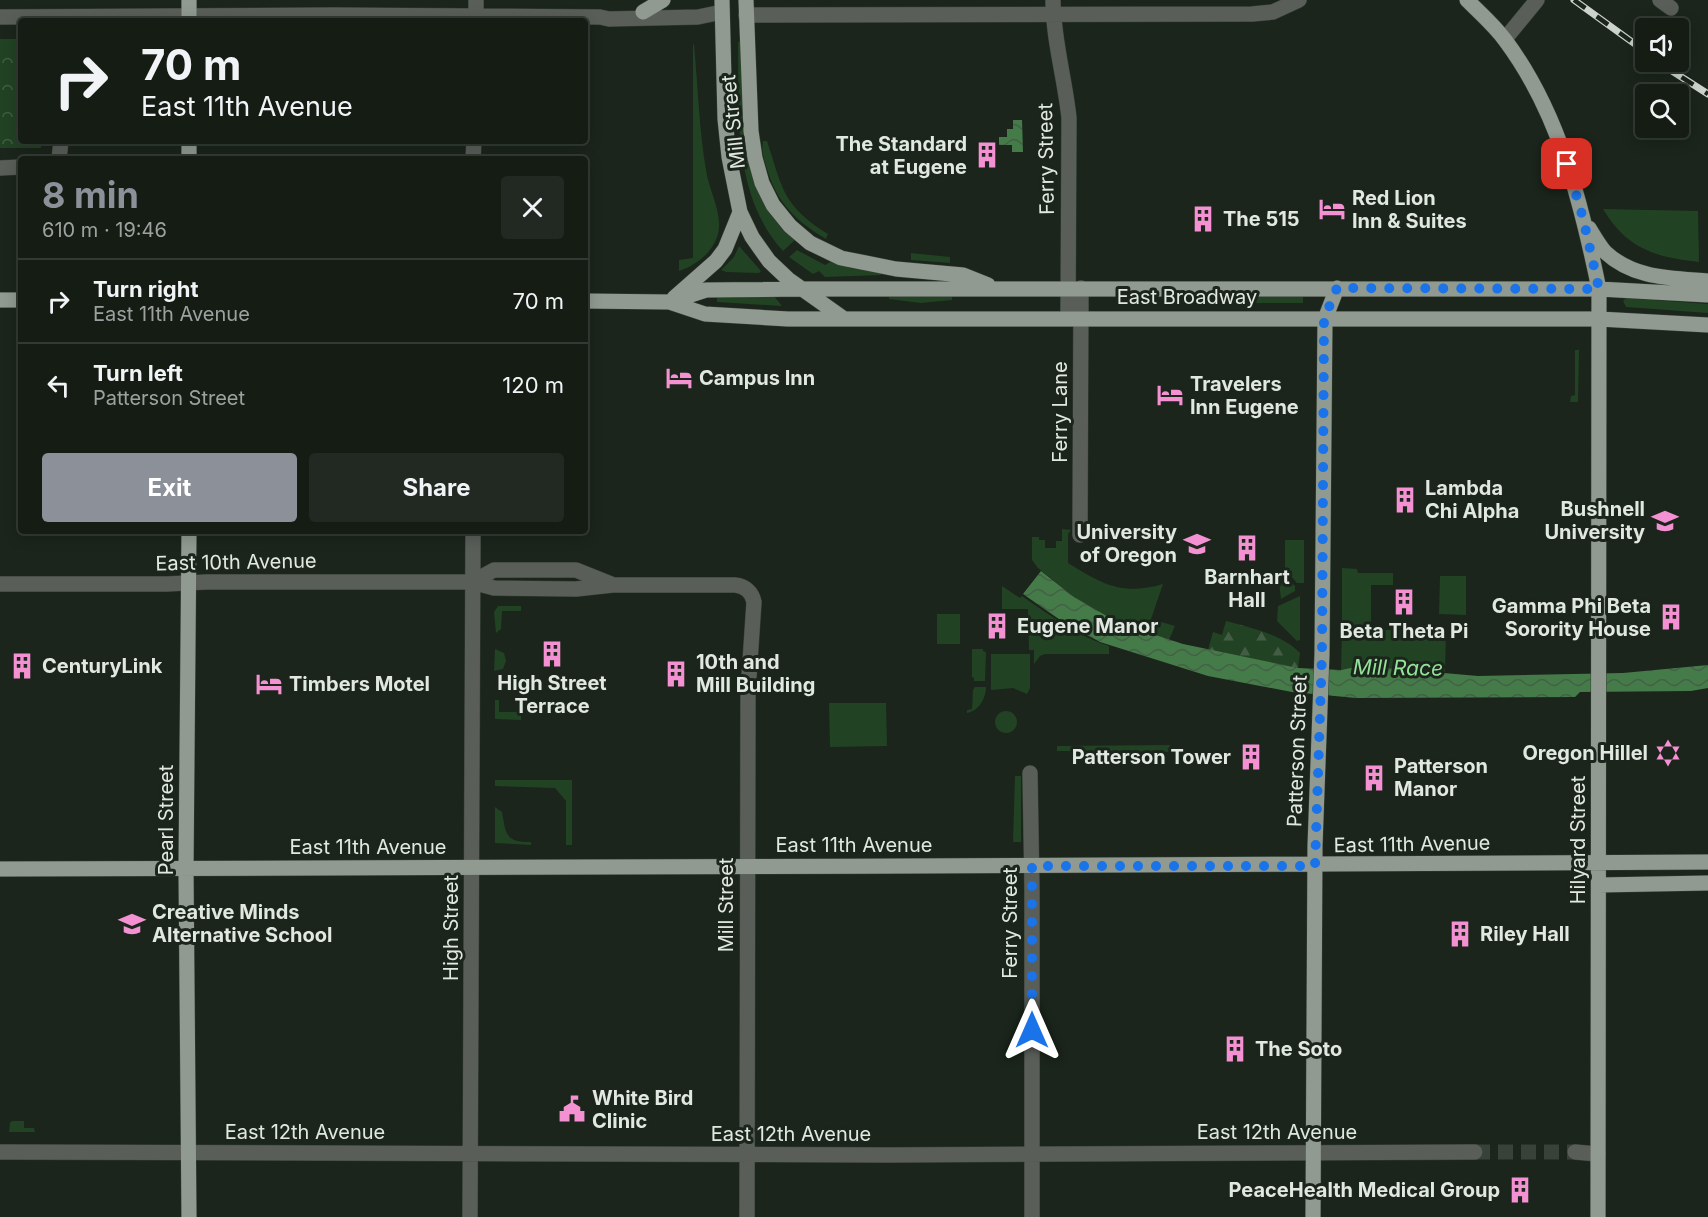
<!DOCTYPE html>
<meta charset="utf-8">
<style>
:root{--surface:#141c14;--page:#212922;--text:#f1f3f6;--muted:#9da1a0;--line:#333a34;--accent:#8c9099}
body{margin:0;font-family:Inter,sans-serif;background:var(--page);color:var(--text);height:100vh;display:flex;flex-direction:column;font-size:22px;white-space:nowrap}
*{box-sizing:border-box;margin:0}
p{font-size:20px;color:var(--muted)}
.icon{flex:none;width:33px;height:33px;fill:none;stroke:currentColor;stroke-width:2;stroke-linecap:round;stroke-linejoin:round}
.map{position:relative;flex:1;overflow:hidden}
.details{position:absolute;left:18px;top:156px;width:570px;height:378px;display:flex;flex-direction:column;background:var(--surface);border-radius:6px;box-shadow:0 3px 15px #0003,0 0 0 2px var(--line)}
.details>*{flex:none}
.banner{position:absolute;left:18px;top:18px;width:570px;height:126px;border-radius:6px;box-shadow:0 3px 15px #0003,0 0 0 2px var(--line);background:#141c14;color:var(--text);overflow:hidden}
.controls{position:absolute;left:1635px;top:18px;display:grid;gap:12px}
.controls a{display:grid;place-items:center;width:54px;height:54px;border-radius:6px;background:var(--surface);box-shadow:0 3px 15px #0003,0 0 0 2px var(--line);font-size:30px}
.pin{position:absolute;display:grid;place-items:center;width:51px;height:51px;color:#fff;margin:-26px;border-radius:12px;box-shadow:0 3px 9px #0006}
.me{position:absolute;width:66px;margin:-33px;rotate:0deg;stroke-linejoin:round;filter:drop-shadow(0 0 4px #0008)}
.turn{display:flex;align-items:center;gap:21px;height:126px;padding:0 24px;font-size:27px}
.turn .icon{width:78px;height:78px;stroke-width:2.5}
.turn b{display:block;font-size:42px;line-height:51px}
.round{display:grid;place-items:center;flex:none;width:63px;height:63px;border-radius:6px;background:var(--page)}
.headline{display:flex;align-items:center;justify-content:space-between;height:102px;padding:0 24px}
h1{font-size:36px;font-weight:700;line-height:45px;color:var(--accent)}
.cta{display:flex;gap:12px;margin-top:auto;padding:12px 24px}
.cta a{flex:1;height:69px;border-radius:6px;background:var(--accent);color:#fff;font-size:24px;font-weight:700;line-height:69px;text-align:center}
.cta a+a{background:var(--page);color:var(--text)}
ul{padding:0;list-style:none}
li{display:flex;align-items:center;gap:18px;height:84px;padding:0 24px;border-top:2px solid var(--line)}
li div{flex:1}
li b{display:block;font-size:22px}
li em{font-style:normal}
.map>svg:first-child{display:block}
.grass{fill:#224224}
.forest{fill:url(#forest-firs)}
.park{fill:url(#park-crowns)}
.water{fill:url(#water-waves)}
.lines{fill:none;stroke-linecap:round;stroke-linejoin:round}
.minor-tunnel{stroke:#394239;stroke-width:15;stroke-dasharray:15 8;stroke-linecap:butt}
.minor-casing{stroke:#374037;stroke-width:16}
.major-casing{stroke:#374037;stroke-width:16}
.minor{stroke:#595e59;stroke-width:15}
.major{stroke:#909a90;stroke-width:15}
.rail-casing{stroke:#ccd3cc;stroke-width:7}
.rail{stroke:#1b251b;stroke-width:4.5;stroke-dasharray:14;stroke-linecap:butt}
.route{stroke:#1a73e8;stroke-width:10;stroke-dasharray:0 18}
.labels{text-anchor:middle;stroke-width:6;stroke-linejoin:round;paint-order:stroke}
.street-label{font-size:20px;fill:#e1e8e1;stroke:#1b251b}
.poi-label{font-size:20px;font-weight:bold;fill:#e1e8e1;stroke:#1b251b;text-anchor:start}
.water-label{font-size:21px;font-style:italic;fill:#95e39a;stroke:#1b251b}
</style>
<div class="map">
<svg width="1708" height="1217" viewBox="0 0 1708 1217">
<defs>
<pattern id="forest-firs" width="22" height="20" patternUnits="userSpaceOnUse" patternTransform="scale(1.5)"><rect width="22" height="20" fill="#224224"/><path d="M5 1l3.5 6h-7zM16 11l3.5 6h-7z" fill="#425d44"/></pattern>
<pattern id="park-crowns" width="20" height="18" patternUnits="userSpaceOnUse" patternTransform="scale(1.5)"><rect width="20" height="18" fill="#224224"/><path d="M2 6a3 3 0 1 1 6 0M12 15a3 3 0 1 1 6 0" fill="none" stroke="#425d44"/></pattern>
<pattern id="water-waves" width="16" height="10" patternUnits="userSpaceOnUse" patternTransform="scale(1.5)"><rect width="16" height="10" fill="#457b49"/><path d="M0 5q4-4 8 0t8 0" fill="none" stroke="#446046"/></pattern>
</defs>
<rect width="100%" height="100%" fill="#1b251b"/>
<path class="grass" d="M738 42H744L755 182 768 211 784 231 795 240 783 251C732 195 739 112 738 42Z
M693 44 694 45C698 86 699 129 706 170 709 191 723 213 718 234 713 252 697 265 679 271V260L693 258Z
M763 141H767C783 189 782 205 828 234L826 239C796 221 777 203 767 169 764 159 761 151 763 141Z
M1603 209 1698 211 1699 262C1655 257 1627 249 1603 209Z
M739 246 761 271 759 273 726 272 721 270 734 257Z
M797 250 825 265 832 261 881 273V275L825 277 819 271 813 274 789 257Z
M911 253 950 257V263L911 260Z
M952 295V300L921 303 889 299V296Z
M1227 295 1303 296V303H1227Z
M774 296 782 306 717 302V298Z
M1626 298 1708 304V313L1626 307 1623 301Z
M1575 350H1579L1578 402H1570L1571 396 1575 395Z
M1062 529 1071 530 1068 534V563C1102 584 1122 596 1163 584L1151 619 1175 626 1169 640 1119 623 1074 597 1038 568 1032 560V537H1039V540H1045V548H1056V541H1062Z
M1285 540H1304V583H1297L1285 569Z
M1342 568 1357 569 1358 573H1393V585H1371V625H1342Z
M1282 575 1295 586V591L1281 599 1279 583H1282Z
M1440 576H1466V615L1439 614Z
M1002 586 1020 598 1022 596C1050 615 1077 636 1109 646V654H1045L1040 656 1034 664V650H1029L1028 609H1002Z
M1300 596V640L1297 641 1277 621 1278 606Z
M498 606H521V611H502L501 629 496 633 494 612Z
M937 614H960V644H937Z
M1342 630H1446L1445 672 1375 667 1341 670Z
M495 649 504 653 506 661 503 669 494 671Z
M972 649H983V651L986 652 985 681H974V678L972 677Z
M991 654H1030V688L1027 694 1013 688 991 690Z
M975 687H986C986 698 979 711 967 713V710L972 709 973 690Z
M495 700H499V712H521V720L495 719Z
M829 703H886L887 746 830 747Z
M995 722a11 11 0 1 1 22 0a11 11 0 1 1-22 0Z
M1170 745V752L1057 751V746Z
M1015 776H1021V842H1013Z
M495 780H572V845H566V801L555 788 495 786Z
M495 807 502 812C506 834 505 842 531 842V845L495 843Z
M12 1121H24V1128H34L35 1132H9L10 1123Z"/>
<path class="forest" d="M1226 621C1251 628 1282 634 1300 653L1298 668 1208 650 1213 632 1222 635Z"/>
<path class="park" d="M0 39H21V141H41V148H0Z"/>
<path class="water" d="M1013 120H1022L1023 152H1012V145H999V137H1007V129H1013Z
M1041 571 1074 597 1119 623 1183 644 1298 668 1341 670 1356 667H1375L1478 676 1623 673 1708 665V688L1691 691 1580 692 1575 697 1356 698 1292 692 1208 676 1100 642 1066 624 1023 594Z"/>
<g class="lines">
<path class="minor-tunnel" d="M1475 1152H1575"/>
<g class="minor-casing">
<path id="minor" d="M1053 0C1053 39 1065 79 1069 118L1068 318
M1660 0 1671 8
M746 15 1252 14 1273 12 1299 0
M0 17 333 15 600 17 609 19 698 17 722 12
M476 21V0
M1505 39 1537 0
M59 159 61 141
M473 159 474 141
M0 168 21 167
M1080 535 1081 288
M472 582 494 570H576L611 584
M0 584H167L206 582H472L494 588 576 589 613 585H735C745 586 752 592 754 602L748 691 747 1217
M1030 773 1032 891V1217
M0 1152 888 1155 1475 1152
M1575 1152 1598 1154
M470 1217 473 531"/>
</g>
<g class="major-casing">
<path id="major" d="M189 0V21
M722 0 725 119 729 157 740 212 752 237 769 261 788 279 843 318
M746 0 751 131 755 158 762 183 773 205 790 226 810 243 841 258 896 269 963 275 988 285
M1467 0C1480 13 1494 25 1505 40 1559 112 1581 202 1599 289L1598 1217
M643 12 663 0
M189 141V159
M1589 228C1594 236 1599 245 1605 252 1634 279 1671 278 1708 281
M674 298 716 261 725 249 740 212
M0 300H21
M585 301 669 302 705 314 788 319H1599L1708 325
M669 302 706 290 802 289H1599L1708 295
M0 869C569 868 1139 865 1708 862
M1599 885 1708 883
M189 1217 186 869 189 531
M1313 1217 1315 846 1322 654 1325 319 1337 288"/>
</g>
<use href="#minor" class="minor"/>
<use href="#major" class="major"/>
<g class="rail-casing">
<path id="rail" d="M1574 0 1646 52
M1658 62 1708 94"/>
</g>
<use href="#rail" class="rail"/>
</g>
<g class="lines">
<path class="route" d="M1032 1030V866H1315L1322 654 1324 319 1337 288 1599 289 1583 218 1567 164"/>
</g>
<defs>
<g id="building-bare" transform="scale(2.07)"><path d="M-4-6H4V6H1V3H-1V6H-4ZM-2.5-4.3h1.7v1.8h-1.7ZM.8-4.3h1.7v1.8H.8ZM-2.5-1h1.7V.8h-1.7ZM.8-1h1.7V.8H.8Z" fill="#f491d3" stroke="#1b251b" stroke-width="2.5" paint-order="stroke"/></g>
<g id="hotel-bare" transform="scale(2.07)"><path d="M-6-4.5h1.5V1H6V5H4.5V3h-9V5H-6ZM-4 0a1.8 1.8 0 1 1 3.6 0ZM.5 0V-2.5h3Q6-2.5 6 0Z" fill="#f491d3" stroke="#1b251b" stroke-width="2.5" paint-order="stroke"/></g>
<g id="university-bare" transform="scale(2.07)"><path d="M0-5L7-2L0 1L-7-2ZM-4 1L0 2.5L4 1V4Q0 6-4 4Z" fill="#f491d3" stroke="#1b251b" stroke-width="2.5" paint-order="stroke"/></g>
<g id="synagogue-bare" transform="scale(2.07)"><path d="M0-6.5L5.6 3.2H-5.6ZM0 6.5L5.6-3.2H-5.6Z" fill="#f491d3" stroke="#1b251b" stroke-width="2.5" paint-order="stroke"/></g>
<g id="school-bare" transform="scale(2.07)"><path d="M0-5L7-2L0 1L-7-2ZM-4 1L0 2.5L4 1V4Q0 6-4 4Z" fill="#f491d3" stroke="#1b251b" stroke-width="2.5" paint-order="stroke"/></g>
<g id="civic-bare" transform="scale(2.07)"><path d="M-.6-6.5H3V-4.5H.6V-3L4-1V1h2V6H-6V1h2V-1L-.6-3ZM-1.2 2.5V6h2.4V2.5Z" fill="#f491d3" stroke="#1b251b" stroke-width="2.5" paint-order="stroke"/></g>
</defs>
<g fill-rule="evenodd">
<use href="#building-bare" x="987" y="155"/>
<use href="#hotel-bare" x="1332" y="209"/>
<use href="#building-bare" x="1203" y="219"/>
<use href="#hotel-bare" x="679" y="378"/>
<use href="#hotel-bare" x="1170" y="395"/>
<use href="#building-bare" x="1405" y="500"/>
<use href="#university-bare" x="1665" y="521"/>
<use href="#university-bare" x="1197" y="544"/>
<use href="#building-bare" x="1247" y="548"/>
<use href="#building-bare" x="1404" y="602"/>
<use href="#building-bare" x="1671" y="617"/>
<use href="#building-bare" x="997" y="626"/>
<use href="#building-bare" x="552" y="654"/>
<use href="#building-bare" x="22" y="666"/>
<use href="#building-bare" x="676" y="674"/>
<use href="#hotel-bare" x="269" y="684"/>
<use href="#synagogue-bare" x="1668" y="753"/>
<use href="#building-bare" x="1251" y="757"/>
<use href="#building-bare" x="1374" y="778"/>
<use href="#school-bare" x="132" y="924"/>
<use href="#building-bare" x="1460" y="934"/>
<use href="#building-bare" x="1235" y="1049"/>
<use href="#civic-bare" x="572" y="1109"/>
<use href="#building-bare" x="1520" y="1190"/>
</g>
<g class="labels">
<g class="street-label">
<text transform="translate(733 122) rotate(-96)" y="7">Mill Street</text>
<text transform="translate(1046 159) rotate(-91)" y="7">Ferry Street</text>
<text x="1187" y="304">East Broadway</text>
<text transform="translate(1060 412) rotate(-90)" y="7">Ferry Lane</text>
<text transform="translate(236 562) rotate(-1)" y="7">East 10th Avenue</text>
<text transform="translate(1297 751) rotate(-88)" y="7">Patterson Street</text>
<text transform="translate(166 820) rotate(-90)" y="7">Pearl Street</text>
<text transform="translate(1578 840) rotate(-90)" y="7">Hilyard Street</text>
<text transform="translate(1412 844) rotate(-1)" y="7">East 11th Avenue</text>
<text x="854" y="852">East 11th Avenue</text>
<text x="368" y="854">East 11th Avenue</text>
<text transform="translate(726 905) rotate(-90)" y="7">Mill Street</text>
<text transform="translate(1010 923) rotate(-90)" y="7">Ferry Street</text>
<text transform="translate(451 928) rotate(-90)" y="7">High Street</text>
<text x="305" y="1139">East 12th Avenue</text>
<text x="1277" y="1139">East 12th Avenue</text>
<text x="791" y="1141">East 12th Avenue</text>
</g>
<g class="poi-label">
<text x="967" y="151" text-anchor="end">The Standard<tspan x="967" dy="23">at Eugene</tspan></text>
<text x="1352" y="205">Red Lion<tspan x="1352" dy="23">Inn &amp; Suites</tspan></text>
<text x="1223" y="226">The 515</text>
<text x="699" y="385">Campus Inn</text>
<text x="1190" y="391">Travelers<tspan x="1190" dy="23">Inn Eugene</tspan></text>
<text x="1425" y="495">Lambda<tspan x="1425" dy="23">Chi Alpha</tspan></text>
<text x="1645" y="516" text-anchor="end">Bushnell<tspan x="1645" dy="23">University</tspan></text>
<text x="1177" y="539" text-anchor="end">University<tspan x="1177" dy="23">of Oregon</tspan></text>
<text x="1247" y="584" text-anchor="middle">Barnhart<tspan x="1247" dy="23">Hall</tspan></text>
<text x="1651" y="613" text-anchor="end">Gamma Phi Beta<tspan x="1651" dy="23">Sorority House</tspan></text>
<text x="1017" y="633">Eugene Manor</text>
<text x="1404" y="638" text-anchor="middle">Beta Theta Pi</text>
<text x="696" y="669">10th and<tspan x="696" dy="23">Mill Building</tspan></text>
<text x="42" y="673">CenturyLink</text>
<text x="552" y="690" text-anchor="middle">High Street<tspan x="552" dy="23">Terrace</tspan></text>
<text x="289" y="691">Timbers Motel</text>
<text x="1648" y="760" text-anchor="end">Oregon Hillel</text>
<text x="1231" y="764" text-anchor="end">Patterson Tower</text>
<text x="1394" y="773">Patterson<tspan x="1394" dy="23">Manor</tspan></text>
<text x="152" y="919">Creative Minds<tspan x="152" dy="23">Alternative School</tspan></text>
<text x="1480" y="941">Riley Hall</text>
<text x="1255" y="1056">The Soto</text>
<text x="592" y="1105">White Bird<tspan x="592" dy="23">Clinic</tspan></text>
<text x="1500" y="1197" text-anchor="end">PeaceHealth Medical Group</text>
</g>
<g class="water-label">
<text transform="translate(1398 668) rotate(1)" y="7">Mill Race</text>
</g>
</g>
</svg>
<div class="controls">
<a><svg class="icon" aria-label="sound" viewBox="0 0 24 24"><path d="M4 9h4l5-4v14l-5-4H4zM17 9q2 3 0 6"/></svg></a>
<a><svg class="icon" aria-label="search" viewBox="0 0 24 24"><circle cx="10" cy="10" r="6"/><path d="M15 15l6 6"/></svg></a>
</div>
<div class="pin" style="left:1567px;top:164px;background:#d93025"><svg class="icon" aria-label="arrive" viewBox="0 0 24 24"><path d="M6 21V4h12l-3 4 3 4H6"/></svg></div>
<svg class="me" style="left:1032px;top:1030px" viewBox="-20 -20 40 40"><path d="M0-17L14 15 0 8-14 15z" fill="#1a73e8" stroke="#fff" stroke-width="4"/></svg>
<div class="banner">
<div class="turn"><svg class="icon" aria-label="right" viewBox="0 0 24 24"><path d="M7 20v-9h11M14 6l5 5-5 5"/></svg><div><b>70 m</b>East 11th Avenue</div></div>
</div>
<section class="details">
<div class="headline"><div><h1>8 min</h1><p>610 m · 19:46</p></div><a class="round"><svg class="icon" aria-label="close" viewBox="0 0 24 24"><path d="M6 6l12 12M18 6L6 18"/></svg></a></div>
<ul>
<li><svg class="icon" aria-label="right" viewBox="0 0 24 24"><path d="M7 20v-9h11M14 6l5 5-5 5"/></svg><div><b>Turn right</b><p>East 11th Avenue</p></div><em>70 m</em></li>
<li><svg class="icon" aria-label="left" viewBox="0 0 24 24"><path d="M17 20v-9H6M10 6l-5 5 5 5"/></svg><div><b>Turn left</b><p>Patterson Street</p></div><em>120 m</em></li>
</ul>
<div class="cta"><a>Exit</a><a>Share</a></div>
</section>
</div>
